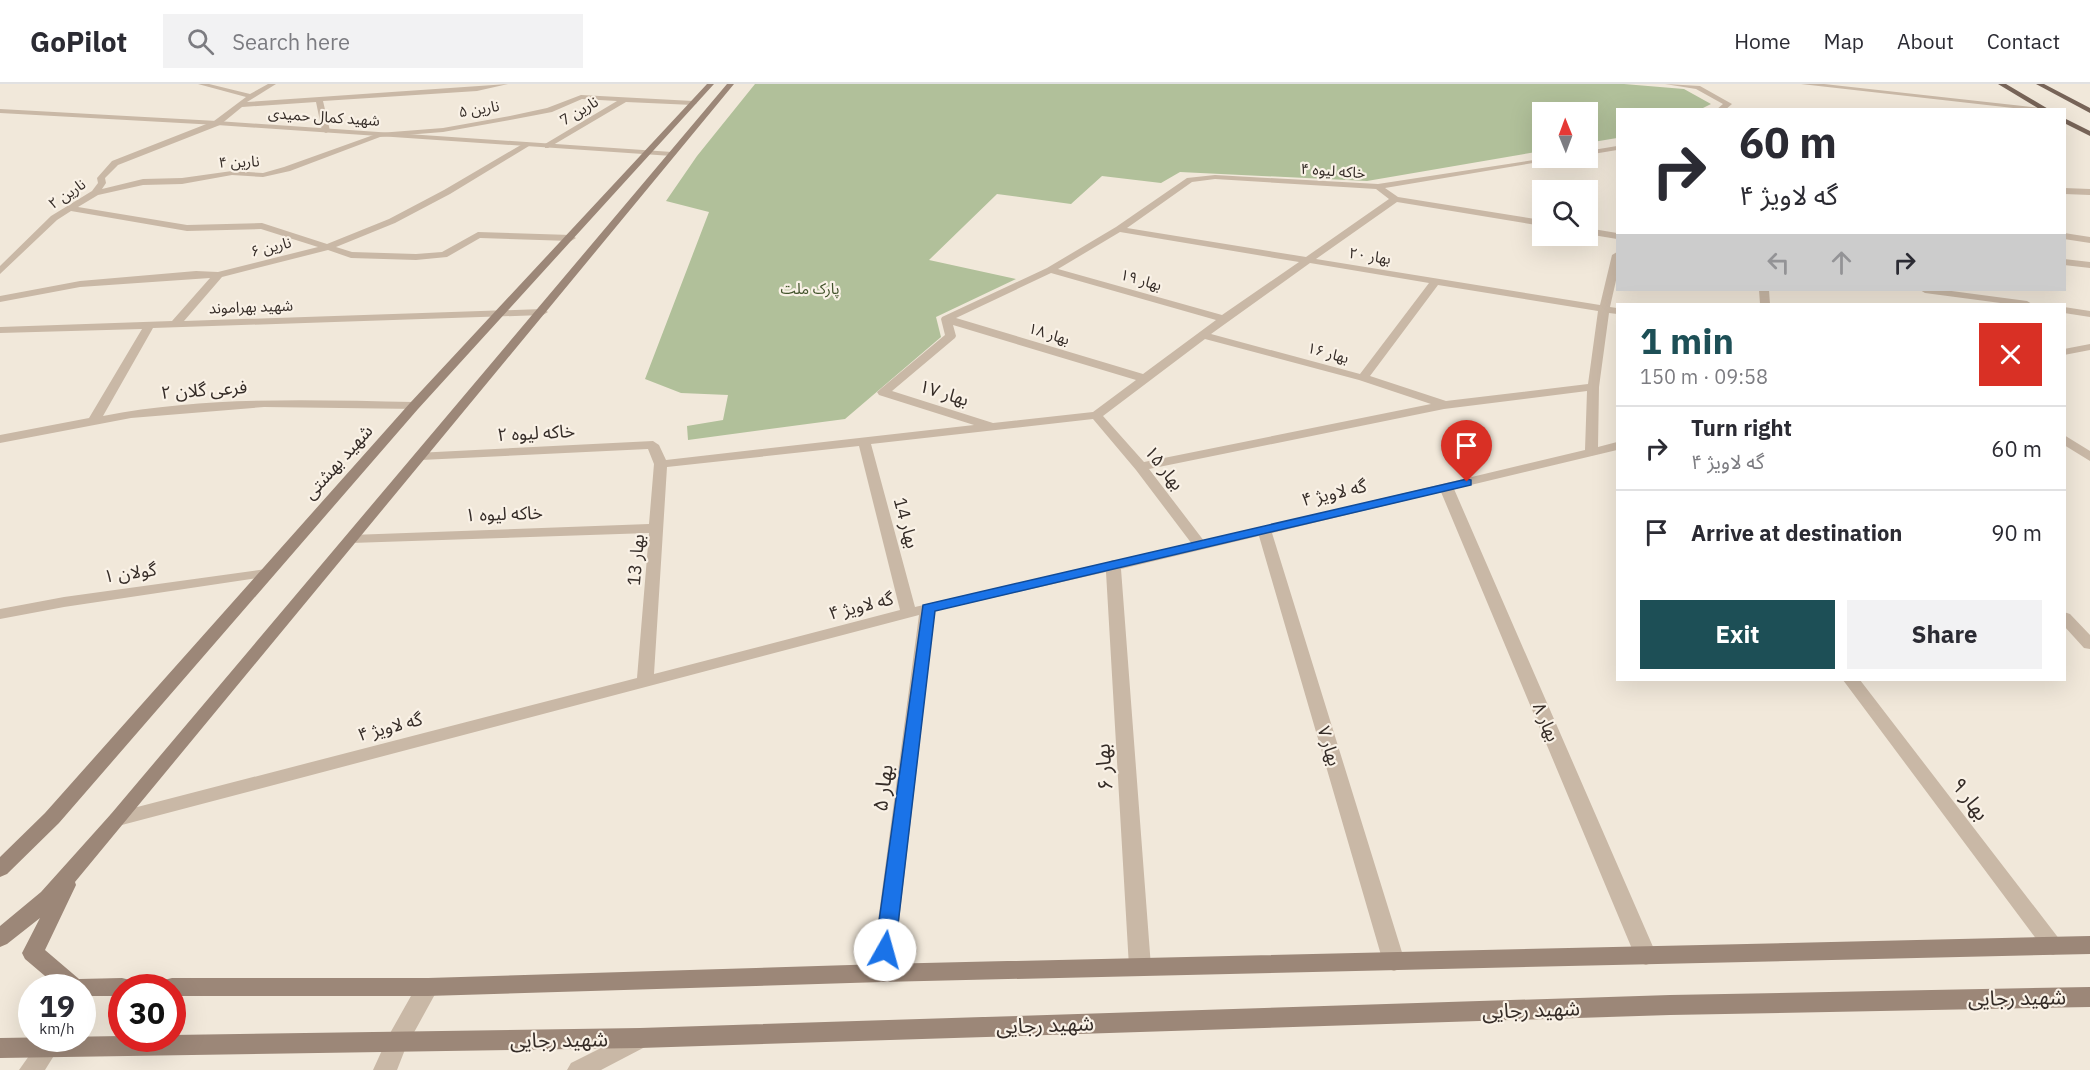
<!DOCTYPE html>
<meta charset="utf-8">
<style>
:root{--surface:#fff;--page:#f2f2f3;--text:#2b2b33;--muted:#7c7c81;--line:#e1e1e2;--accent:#1d4f56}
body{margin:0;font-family:"IBM Plex Sans","Noto Sans Arabic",sans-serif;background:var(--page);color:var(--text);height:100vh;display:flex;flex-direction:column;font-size:22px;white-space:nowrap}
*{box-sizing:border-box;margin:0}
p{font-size:20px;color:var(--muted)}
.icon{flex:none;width:33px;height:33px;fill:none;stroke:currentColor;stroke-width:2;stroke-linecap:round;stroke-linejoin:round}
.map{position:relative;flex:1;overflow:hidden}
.drawer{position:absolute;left:1616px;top:219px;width:450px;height:378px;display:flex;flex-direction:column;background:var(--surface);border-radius:0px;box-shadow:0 6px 24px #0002}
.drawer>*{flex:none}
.top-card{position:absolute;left:1616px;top:24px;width:450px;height:183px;border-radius:0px;box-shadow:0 6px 24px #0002;background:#fff;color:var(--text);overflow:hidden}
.needle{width:39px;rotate:359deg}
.controls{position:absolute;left:1532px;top:18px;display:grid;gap:12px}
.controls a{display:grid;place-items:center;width:66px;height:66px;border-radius:0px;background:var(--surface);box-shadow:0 6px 24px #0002;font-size:30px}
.speed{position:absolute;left:18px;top:890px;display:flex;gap:12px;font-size:30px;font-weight:700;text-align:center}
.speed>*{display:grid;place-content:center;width:78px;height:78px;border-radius:50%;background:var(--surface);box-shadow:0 6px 24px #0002;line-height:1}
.speed small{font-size:15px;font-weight:400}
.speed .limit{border:9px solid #d22;background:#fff;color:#111}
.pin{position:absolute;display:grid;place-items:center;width:51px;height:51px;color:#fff;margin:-62px -26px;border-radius:50% 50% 50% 0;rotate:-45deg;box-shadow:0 0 6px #0007}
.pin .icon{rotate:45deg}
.me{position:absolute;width:66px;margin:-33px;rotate:7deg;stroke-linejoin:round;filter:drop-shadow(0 0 4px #0008)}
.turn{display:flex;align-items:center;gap:21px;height:126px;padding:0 24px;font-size:27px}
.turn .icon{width:78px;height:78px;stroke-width:2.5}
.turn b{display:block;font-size:42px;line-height:51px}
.lanes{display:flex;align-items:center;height:57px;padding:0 24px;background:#0003;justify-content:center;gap:30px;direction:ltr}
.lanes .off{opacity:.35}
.round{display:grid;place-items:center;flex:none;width:63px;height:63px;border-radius:0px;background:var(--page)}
.headline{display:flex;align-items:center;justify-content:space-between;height:102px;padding:0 24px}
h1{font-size:36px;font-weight:700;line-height:45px;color:var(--accent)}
.primary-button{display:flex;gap:12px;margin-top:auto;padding:12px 24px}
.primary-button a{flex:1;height:69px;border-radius:0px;background:var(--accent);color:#fff;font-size:24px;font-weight:700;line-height:69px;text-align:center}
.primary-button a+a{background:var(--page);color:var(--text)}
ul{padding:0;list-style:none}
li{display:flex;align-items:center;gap:18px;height:84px;padding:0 24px;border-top:2px solid var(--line)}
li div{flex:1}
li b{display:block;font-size:22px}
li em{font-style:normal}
header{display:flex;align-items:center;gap:36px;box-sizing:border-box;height:84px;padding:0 30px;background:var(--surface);border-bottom:2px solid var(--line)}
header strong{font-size:28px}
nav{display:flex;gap:33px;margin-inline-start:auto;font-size:21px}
.search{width:420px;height:54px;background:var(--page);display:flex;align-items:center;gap:15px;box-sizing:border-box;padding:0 21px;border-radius:0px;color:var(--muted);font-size:22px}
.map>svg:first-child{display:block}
.green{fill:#b1c09a}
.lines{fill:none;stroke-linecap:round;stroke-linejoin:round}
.minor{fill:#c9b8a6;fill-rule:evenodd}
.tertiary{fill:#c9b8a6;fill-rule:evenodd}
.secondary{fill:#9c8778;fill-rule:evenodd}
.primary{fill:#776458;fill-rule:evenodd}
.route{fill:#1a73e8;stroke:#114b97;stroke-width:1.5}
.labels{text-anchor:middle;stroke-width:4.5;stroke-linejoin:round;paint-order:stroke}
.far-street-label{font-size:15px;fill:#352c27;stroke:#f9f1e6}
.far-park-label{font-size:15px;fill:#42532b;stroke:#f9f1e6}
.street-label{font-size:18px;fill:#352c27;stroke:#f9f1e6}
.near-street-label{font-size:21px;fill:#352c27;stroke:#f9f1e6}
</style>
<header>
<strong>GoPilot</strong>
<div class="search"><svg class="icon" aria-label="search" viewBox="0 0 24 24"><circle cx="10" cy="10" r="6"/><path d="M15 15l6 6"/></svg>Search here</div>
<nav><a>Home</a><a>Map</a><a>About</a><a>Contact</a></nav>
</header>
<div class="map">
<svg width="2090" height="986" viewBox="0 0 2090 986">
<rect width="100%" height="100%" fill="#f1e8da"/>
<path class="green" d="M755 0H1624L1684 5 1711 20 1701 25 1617 26V54L1587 59V28H1542V67L1367 97 1180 88 1161 99 1102 92 1071 120 997 110 929 176 1016 195 936 233 941 253 845 335 688 356 687 342 723 336 728 311 681 309 645 295 709 128 666 117 697 72Z"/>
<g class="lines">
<path class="minor" d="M198 0H209L250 10 268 0H276L247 18 508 0 477 7 323 17 330 47 326 49 322 47 316 18 242 23 220 41 118 81 105 94 106 99 102 105 143 95 182 94 232 87 263 89 284 83 379 49 443 44 510 32 547 24 581 11 693 17 697 19 693 21 626 18 548 64H545V60L617 17 582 15 552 28 510 36 443 48 380 53 290 87 263 93 232 91 182 100 143 101 98 111 78 123 187 141 262 139 327 160 389 135 444 106 526 58 530 60 529 62 450 110 395 139 336 163 352 168 416 170 442 168 478 148 571 151 576 154 571 157 480 154 447 173 416 176 351 174 328 166 222 193 184 237 543 225 548 228 543 231 153 244 103 332C206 312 310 316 414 318L418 319V325L264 323 131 334 0 359V351L89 334 142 245 0 249V243L172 237 210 194 80 203 0 218V212L80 197 196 187 218 188 318 163 261 145 187 147 71 127 57 136 0 190V182L51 132 92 107 98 99 97 94 112 77 214 37 246 13Z
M1665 0 1700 2 1732 20 1725 26H1716L1723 20 1696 5Z
M1801 0H1824L2051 25 2031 26Z
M1617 62V66L1587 71V67Z
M1547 74H1563L1385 104 1398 113 1542 136V142L1397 118 1316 175 1600 221 1612 171 1617 168V192L1610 223 1617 224V230L1609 229 1599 303 1598 363 1617 358V366L1454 405 1657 872 1654 878 1646 881 1638 878 1635 872 1441 408 1272 449 1405 878 1402 884 1394 887 1386 884 1383 878 1259 452 1121 485 1151 883 1148 889 1140 892 1132 889 1129 883 1106 488 935 527 893 889 890 895 882 898 874 895 871 889 919 531 118 742 111 740 108 735 111 730 118 728 637 594 649 449 351 459 344 455 351 451 649 440 654 380 648 365 421 376 415 372 416 369 653 357 659 361 666 376 974 341 879 311 877 308 945 251 941 235 942 233 1047 184 1116 143 1187 94 1215 91 1378 100ZM1215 95 1376 105 1389 115 1306 173 1127 144 1192 98ZM1120 148 1299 178 1222 231 1058 185ZM1310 179 1429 199 1360 290 1211 250ZM1051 189 1216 236 1143 290 956 234ZM1438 201 1598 227 1588 300 1446 317 1370 292ZM953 241 1136 296 1093 328 993 339 892 307 955 254 956 252ZM1205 255 1359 296 1431 320 1144 378 1103 332ZM1587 307 1585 366 1204 457 1149 385 1444 325ZM1093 335 1136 386 1192 460 1117 477 1113 476 1106 479 915 523 871 360ZM859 362 900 526 654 590 667 383Z
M2064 104 2090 105V111L2064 110Z
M1587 144 1617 149V155L1587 150Z
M2064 149 2090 153V159L2064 155Z
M2064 175 2090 178V184L2064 181Z
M1759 206H1769L1770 220H1760Z
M1920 206H1944L2027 217 2032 220H2008L1925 209Z
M2064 223 2090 227V233L2064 229Z
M2090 260V266L2064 271V265Z
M2064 351 2090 367V377L2064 361Z
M266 485 273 489 271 492 64 523 0 535V525L64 513Z
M2064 528 2070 530 2090 551V565L2084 564 2064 542Z
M1843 596H1860L2060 856 2064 862 2060 868 2053 871 2046 868Z
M41 955H57L60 962 45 986H19Z"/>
<path class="tertiary" d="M0 25 217 37 672 68 676 70 672 72 217 41 0 29Z
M428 894 436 896 439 903 406 963 397 986H373L389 951 420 896Z
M637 946 645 949 648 956 645 963 601 986H567L571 979Z"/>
<path class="secondary" d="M707 0H714L418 325 59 739 7 790 0 793V773L45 729 410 319Z
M727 0H734L75 798 76 801 45 866 79 895 122 894 130 896 133 903H122V912H82V903H58L25 875 22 869 40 834 7 860 0 863V842L41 808 111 730Z
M2090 852V870L882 898 428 912H172V903H161L164 896 172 894H428L882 880Z
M2090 903V923L1670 931 640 964 0 974V954L122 952V954H172V951L640 944 1670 911Z"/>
<path class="primary" d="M1998 0H2006L2050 26H2041Z
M2036 0H2044L2090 24V29Z
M2064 34 2090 47V52L2064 39Z"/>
</g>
<path class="route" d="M1467 395 1471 396V401L935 527 895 866 892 872 885 874 878 872 875 866 923 521Z"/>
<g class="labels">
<g class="far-street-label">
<text transform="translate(479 25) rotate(-9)" y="5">نارین ۵</text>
<text transform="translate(579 27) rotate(-31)" y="5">نارین 7</text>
<text transform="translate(324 33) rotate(4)" y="5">شهید کمال حمیدی</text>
<text transform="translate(239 78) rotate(-2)" y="5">نارین ۴</text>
<text transform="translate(1333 87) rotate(4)" y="5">خاکه لیوه ۴</text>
<text transform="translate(67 110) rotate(-34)" y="5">نارین ۲</text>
<text transform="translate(271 163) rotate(-14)" y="5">نارین ۶</text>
<text transform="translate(1370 172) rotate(9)" y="5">بهار ۲۰</text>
<text transform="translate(1141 196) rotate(16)" y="5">بهار ۱۹</text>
<text transform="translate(251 223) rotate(-2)" y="5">شهید بهراموند</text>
<text transform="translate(1049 250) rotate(17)" y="5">بهار ۱۸</text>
<text transform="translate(1328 269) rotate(15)" y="5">بهار ۱۶</text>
</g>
<g class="far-park-label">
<text x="810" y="210">پارک ملت</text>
</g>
<g class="street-label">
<text transform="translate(204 306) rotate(-4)" y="6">فرعی گلان ۲</text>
<text transform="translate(944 309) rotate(17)" y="6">بهار ۱۷</text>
<text transform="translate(536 349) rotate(-3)" y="6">خاکه لیوه ۲</text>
<text transform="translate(338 378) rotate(-48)" y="6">شهید بهشتی</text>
<text transform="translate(1164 384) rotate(52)" y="6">بهار ۱۵</text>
<text transform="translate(1334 409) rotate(-13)" y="6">گه لاویژ ۴</text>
<text transform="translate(504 430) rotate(-2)" y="6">خاکه لیوه ۱</text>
<text transform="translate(906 439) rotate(75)" y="6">بهار 14</text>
<text transform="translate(636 476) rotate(-85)" y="6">بهار 13</text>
<text transform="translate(130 489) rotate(-8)" y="6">گولان ۱</text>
<text transform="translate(861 522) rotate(-14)" y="6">گه لاویژ ۴</text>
<text transform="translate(1546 638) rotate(67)" y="6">بهار ۸</text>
<text transform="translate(390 643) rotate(-15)" y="6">گه لاویژ ۴</text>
<text transform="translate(1329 662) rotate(73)" y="6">بهار ۷</text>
</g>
<g class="near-street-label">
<text transform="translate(1104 683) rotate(-94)" y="7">بهار ۶</text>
<text transform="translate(883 704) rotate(-83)" y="7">بهار ۵</text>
<text transform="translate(1970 715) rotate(53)" y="7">بهار ۹</text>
<text transform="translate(2017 914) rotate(-1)" y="7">شهید رجایی</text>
<text transform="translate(1531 926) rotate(-2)" y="7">شهید رجایی</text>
<text transform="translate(1045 941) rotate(-2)" y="7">شهید رجایی</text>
<text transform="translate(559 956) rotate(-1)" y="7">شهید رجایی</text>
</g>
</g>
</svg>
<div class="controls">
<a><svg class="needle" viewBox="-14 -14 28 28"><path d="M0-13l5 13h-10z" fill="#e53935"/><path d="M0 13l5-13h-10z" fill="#7c7c81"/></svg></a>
<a><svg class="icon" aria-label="search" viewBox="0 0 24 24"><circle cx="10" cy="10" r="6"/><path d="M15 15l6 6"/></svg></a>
</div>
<div class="speed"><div>19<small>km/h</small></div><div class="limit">30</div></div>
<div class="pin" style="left:1467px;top:398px;background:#d93025"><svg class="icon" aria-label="arrive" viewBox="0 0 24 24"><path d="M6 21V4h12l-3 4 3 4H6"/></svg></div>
<svg class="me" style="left:885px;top:866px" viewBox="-20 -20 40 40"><circle r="19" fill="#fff"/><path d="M0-13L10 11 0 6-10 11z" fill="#1a73e8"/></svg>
<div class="top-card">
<div class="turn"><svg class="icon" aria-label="right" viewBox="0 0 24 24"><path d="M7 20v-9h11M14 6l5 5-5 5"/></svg><div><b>60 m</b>گه لاویژ ۴</div></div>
<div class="lanes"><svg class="icon off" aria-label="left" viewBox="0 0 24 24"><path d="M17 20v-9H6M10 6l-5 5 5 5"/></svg><svg class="icon off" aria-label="ahead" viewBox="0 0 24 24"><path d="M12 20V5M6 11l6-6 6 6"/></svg><svg class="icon" aria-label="right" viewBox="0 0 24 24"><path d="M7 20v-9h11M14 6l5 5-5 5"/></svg></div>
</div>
<section class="drawer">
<div class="headline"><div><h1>1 min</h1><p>150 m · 09:58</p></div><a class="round" style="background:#d93025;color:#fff"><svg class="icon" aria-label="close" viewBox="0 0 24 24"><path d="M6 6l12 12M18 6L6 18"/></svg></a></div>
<ul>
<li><svg class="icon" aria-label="right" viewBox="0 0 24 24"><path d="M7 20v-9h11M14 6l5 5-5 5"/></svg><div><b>Turn right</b><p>گه لاویژ ۴</p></div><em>60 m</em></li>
<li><svg class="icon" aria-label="arrive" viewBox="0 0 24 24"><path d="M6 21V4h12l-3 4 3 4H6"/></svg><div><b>Arrive at destination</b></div><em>90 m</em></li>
</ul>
<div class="primary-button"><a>Exit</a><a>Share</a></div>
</section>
</div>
